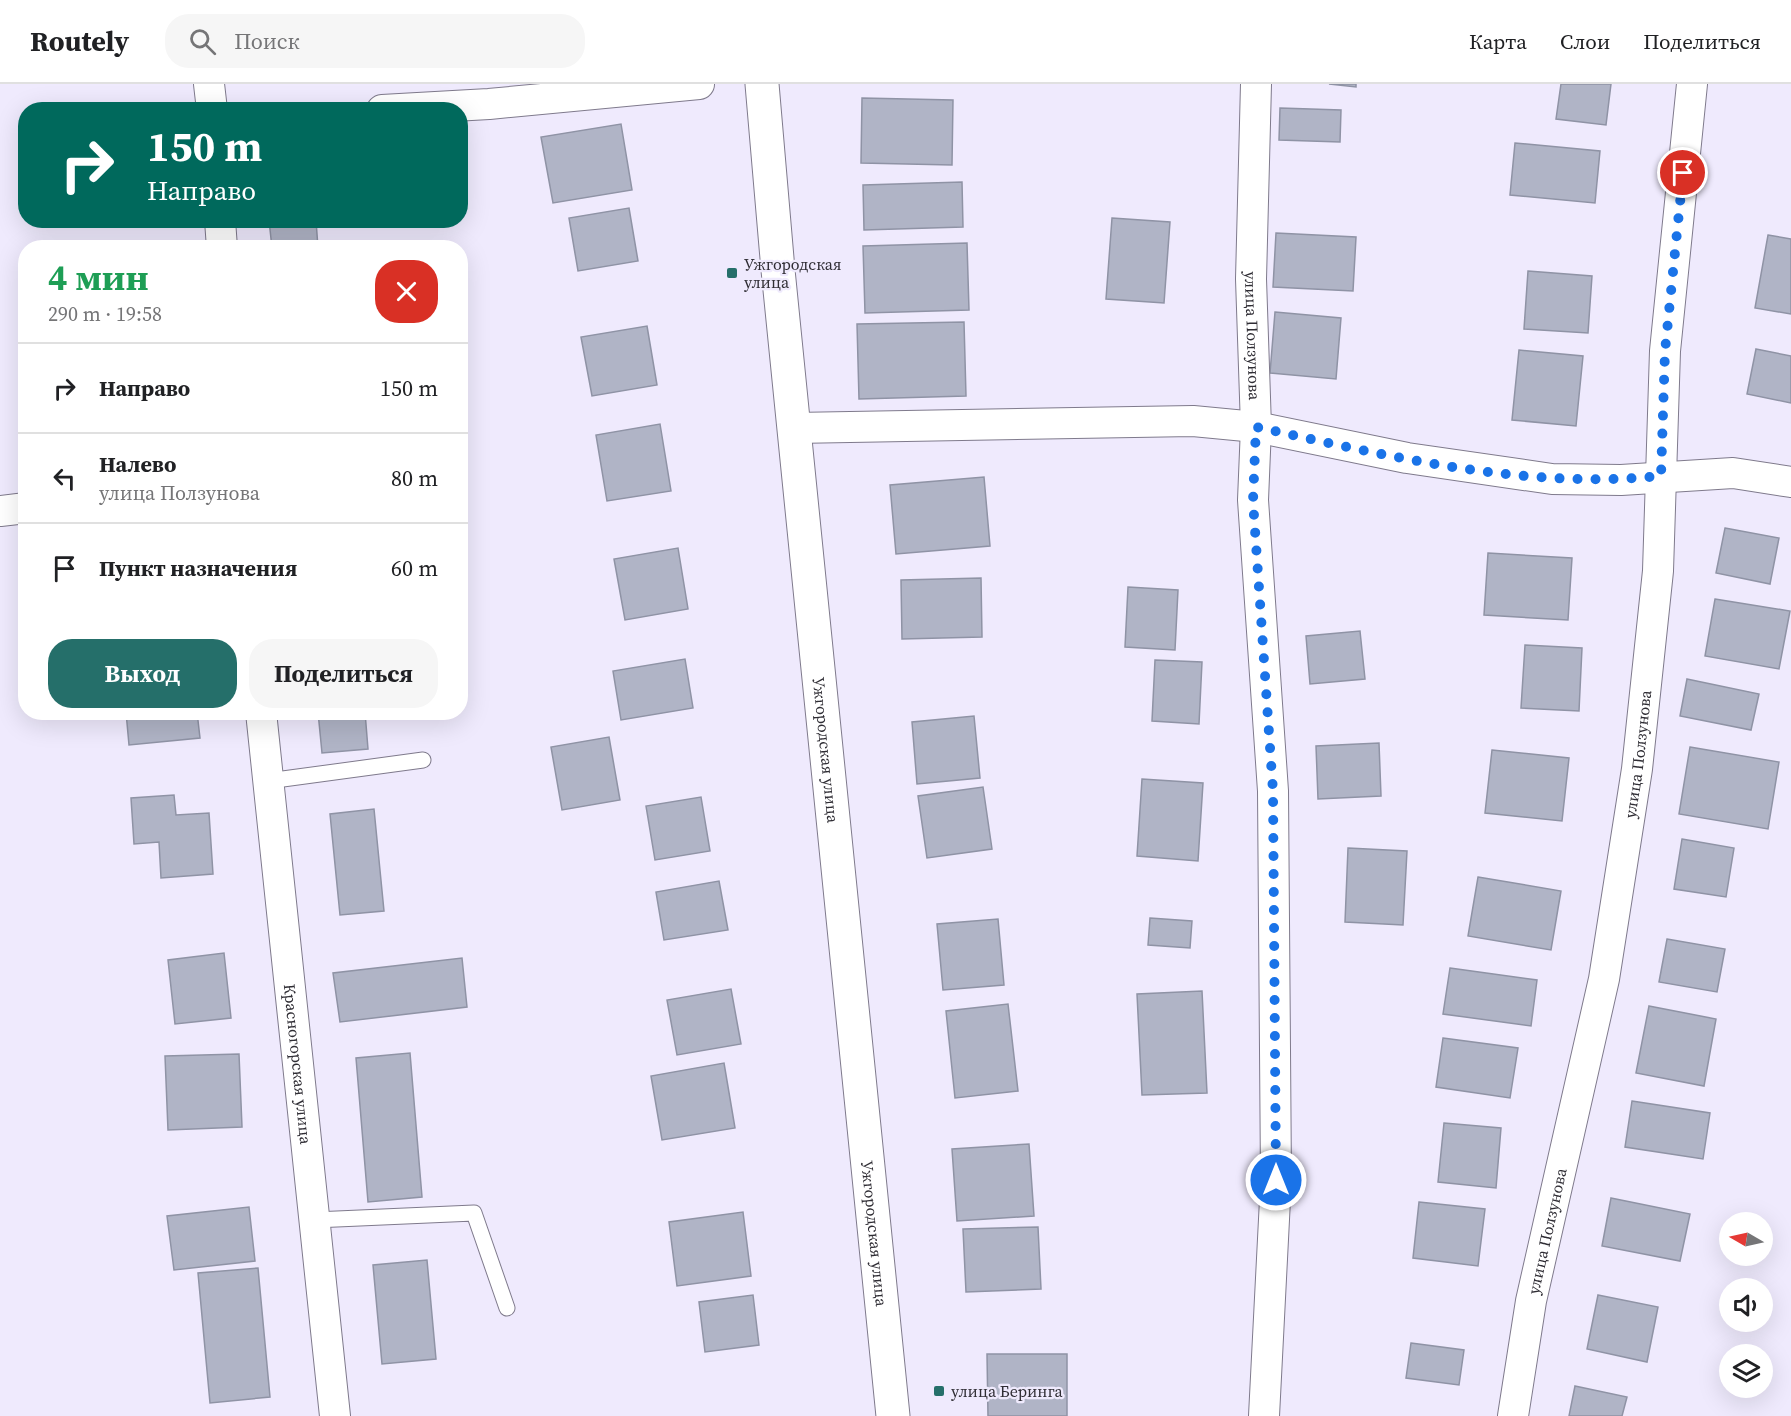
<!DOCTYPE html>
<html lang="ru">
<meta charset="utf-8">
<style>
:root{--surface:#fff;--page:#f6f6f6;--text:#202124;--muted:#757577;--line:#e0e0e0;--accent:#256f6a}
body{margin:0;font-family:"Source Serif 4",serif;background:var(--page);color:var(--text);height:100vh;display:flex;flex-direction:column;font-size:22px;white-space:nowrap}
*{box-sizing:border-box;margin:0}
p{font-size:20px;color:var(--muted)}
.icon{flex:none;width:33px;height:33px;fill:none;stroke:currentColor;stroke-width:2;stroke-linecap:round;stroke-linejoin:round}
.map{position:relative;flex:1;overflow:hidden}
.sheet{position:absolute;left:18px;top:156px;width:450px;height:480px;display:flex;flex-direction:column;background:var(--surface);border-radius:24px;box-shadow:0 6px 24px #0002}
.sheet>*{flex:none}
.top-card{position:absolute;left:18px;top:18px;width:450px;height:126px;border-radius:24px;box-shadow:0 6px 24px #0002;background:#00695c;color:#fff;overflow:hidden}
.needle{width:39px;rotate:279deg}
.tools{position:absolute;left:1719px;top:1128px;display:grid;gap:12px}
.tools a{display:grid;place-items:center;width:54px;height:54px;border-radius:50%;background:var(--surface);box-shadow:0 6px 24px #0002;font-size:30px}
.pin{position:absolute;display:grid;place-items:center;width:51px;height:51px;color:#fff;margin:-26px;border:3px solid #fff;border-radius:50%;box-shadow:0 2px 6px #0007}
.me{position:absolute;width:66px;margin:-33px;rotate:0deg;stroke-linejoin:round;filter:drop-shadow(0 0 4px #0008)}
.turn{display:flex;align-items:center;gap:21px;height:126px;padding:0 30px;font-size:27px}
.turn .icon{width:78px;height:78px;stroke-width:2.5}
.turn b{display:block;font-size:42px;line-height:51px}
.round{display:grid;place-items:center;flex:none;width:63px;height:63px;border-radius:24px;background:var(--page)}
.headline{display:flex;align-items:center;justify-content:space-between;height:102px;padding:0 30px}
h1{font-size:36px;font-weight:700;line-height:45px;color:#1e9e55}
.cta{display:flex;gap:12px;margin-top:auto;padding:12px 30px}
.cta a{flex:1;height:69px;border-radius:24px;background:var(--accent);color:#fff;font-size:24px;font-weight:700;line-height:69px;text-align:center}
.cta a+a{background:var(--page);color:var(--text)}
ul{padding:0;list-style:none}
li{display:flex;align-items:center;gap:18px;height:90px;padding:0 30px;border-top:2px solid var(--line)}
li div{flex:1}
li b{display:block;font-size:22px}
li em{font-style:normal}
header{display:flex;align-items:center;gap:36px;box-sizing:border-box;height:84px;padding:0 30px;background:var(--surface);border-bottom:2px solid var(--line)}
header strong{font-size:28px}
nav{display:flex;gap:33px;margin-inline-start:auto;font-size:21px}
.search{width:420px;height:54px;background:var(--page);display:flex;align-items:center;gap:15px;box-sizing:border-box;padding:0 21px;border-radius:24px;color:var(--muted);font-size:22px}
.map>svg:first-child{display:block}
.building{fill:#b0b4c6;stroke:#8f93a5;stroke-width:1.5}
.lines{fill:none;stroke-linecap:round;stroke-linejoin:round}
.lane-casing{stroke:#7f7a8c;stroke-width:17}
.street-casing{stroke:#7f7a8c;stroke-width:32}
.primary-casing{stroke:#7f7a8c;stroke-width:35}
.lane{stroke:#fff;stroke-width:15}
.street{stroke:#fff;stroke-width:30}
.primary{stroke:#fff;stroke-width:33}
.route{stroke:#1a73e8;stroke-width:10;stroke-dasharray:0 18}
.poi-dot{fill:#256f6a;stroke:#efeafd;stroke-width:2}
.labels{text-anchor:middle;stroke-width:4.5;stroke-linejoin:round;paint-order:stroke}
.poi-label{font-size:16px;fill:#2f2d34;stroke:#efeafd;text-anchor:start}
.street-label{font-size:16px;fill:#2f2d34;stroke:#efeafd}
</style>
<header>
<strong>Routely</strong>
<div class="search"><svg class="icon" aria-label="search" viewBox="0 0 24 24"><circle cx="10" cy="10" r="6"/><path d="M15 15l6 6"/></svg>Поиск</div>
<nav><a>Карта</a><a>Слои</a><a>Поделиться</a></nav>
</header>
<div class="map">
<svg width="1791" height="1332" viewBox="0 0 1791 1332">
<rect width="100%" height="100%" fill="#efeafd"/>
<path class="building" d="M1329 0H1356V3Z
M1561 0H1611L1606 41 1556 35Z
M862 14 953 16 952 81 861 79Z
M1280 24 1341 26 1340 58 1279 56Z
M621 40 632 106 553 119 541 53Z
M1515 59 1600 67 1595 119 1510 111Z
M962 98 963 143 864 146 863 101Z
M629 124 638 177 578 187 569 134Z
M1112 134 1170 138 1164 219 1106 215Z
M269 136H316L318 164H272Z
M1276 149 1356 153 1353 207 1273 203Z
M1768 151 1791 155V230L1755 224Z
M967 159 969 226 865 229 863 162Z
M1528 187 1592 192 1588 249 1524 245Z
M1275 228 1341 234 1336 295 1270 289Z
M964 238 966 312 859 315 857 240Z
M647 242 657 301 592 312 581 253Z
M1756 265 1791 272V319L1747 310Z
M1519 266 1583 272 1576 342 1512 336Z
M660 340 671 407 607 417 596 351Z
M984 393 990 462 896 470 890 401Z
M1725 444 1779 454 1770 500 1716 489Z
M678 464 688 525 625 536 614 475Z
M1488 469 1572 474 1568 536 1484 531Z
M981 494 982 553 902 555 901 496Z
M1128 503 1178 506 1175 566 1125 563Z
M1715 515 1790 527 1779 585 1705 572Z
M1360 547 1365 595 1310 600 1306 552Z
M1525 561 1582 564 1579 627 1521 624Z
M685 575 693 624 621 636 613 587Z
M1155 576 1202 578 1199 640 1152 637Z
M1687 595 1759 610 1751 646 1680 632Z
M126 628H197L200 654 129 661Z
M318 628H365L368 665 322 669Z
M974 632 980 694 917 700 912 638Z
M609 653 620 716 562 726 551 663Z
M1379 659 1381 712 1318 715 1316 662Z
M1690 663 1779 678 1768 745 1679 730Z
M1492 666 1569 674 1562 737 1485 729Z
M1142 695 1203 699 1198 777 1137 772Z
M983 703 992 765 927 774 918 712Z
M174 711 176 731 209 729 213 790 161 794 159 758 134 760 131 714Z
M701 713 710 767 655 776 646 722Z
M374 725 384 827 340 831 330 730Z
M1682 755 1734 764 1726 813 1674 805Z
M1348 764 1407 767 1403 841 1345 838Z
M1478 793 1561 807 1551 866 1468 852Z
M719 797 728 846 664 856 656 808Z
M1150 834 1192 837 1190 864 1148 861Z
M998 835 1004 901 943 906 937 840Z
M1667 855 1725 865 1717 908 1659 898Z
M224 869 231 934 175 940 168 876Z
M462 874 467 923 340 938 333 889Z
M1450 884 1537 896 1531 942 1443 930Z
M731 905 741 960 677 971 667 916Z
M1202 907 1207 1009 1142 1011 1137 910Z
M1008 920 1018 1007 955 1014 946 927Z
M1649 922 1716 935 1704 1002 1636 989Z
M1443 954 1518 964 1510 1014 1436 1003Z
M410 969 422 1113 368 1118 356 974Z
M239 970 242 1043 168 1046 165 972Z
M724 979 735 1044 662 1056 651 992Z
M1632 1017 1710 1029 1703 1075 1625 1063Z
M1444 1039 1501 1044 1496 1104 1438 1098Z
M1029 1060 1034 1132 957 1137 952 1065Z
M1611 1114 1690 1130 1680 1177 1602 1162Z
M1419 1118 1485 1125 1478 1182 1413 1174Z
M249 1123 255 1177 174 1186 167 1132Z
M743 1128 751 1192 677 1202 669 1138Z
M1038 1143 1041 1205 966 1208 963 1145Z
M427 1176 436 1275 382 1280 373 1181Z
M258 1184 270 1313 210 1319 198 1189Z
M753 1211 759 1261 705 1268 699 1218Z
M1598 1211 1658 1223 1647 1278 1587 1265Z
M1411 1259 1464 1266 1459 1301 1406 1294Z
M987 1270H1067V1332H988Z
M1575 1302 1627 1313 1622 1332H1569Z"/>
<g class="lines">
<g class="lane-casing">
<path id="lane" d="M268 697 423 676
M314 1136 474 1129 507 1224"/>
</g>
<g class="street-casing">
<g id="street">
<path d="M209 0 212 26"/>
<path id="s1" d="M1256 0 1251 195 1256 343 1253 416 1273 707 1276 1096 1264 1332"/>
<path d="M382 26 489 20 699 0"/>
<path d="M220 136 222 164"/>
<path d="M794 344 1193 337 1256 343 1407 374 1552 395 1621 396 1733 389 1791 398"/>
<path d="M0 427 26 424"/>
<path id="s2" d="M261 628 335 1332"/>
<path id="s3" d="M1513 1332 1531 1217 1604 895 1637 685 1658 487 1665 267 1692 0"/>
</g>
</g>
<g class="primary-casing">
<g id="primary">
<path id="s4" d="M762 0 778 186 893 1332"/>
</g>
</g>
<use href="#lane" class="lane"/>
<use href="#street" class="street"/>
<use href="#primary" class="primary"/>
</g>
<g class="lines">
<path class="route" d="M1276 1096 1273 707 1253 417 1256 343C1388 372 1525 406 1661 392L1665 267 1683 89"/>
</g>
<g class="poi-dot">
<rect x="726" y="183" width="12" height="12" rx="3"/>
<rect x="933" y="1301" width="12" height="12" rx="3"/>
</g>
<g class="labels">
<g class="poi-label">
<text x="744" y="186">Ужгородская<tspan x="744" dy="18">улица</tspan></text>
<text x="951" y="1313">улица Беринга</text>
</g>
<g class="street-label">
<text dy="6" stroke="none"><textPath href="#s1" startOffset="252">улица Ползунова</textPath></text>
<text dy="6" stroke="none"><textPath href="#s4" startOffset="669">Ужгородская улица</textPath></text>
<text dy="6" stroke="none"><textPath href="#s3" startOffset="674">улица Ползунова</textPath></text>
<text dy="6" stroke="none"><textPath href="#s2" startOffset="354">Красногорская улица</textPath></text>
<text dy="6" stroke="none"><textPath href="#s3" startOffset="188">улица Ползунова</textPath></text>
<text dy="6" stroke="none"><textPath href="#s4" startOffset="1155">Ужгородская улица</textPath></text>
</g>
</g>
</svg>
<div class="tools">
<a><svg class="needle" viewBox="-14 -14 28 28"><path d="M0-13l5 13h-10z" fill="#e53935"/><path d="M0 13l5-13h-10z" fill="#757577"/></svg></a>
<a><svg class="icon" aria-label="sound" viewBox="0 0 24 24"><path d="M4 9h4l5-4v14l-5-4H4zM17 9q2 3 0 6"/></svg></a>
<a><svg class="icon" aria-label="layers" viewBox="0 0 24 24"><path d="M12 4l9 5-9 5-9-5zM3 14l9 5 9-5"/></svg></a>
</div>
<div class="pin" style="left:1683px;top:89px;background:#d93025"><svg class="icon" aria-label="arrive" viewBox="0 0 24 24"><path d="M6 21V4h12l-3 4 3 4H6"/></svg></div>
<svg class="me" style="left:1276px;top:1096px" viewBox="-20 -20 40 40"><circle r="17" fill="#1a73e8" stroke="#fff" stroke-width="3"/><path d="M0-11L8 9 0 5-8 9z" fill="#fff"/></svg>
<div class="top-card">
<div class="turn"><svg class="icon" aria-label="right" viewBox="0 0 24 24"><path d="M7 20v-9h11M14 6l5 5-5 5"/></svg><div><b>150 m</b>Направо</div></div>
</div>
<section class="sheet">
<div class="headline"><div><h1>4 мин</h1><p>290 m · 19:58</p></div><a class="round" style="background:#d93025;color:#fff"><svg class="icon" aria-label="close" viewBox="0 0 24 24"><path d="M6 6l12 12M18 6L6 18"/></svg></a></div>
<ul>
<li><svg class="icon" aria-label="right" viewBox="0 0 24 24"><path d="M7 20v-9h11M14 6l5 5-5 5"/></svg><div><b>Направо</b></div><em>150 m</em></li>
<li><svg class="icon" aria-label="left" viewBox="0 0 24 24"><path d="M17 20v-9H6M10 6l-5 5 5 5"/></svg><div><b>Налево</b><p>улица Ползунова</p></div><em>80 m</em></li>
<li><svg class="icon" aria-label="arrive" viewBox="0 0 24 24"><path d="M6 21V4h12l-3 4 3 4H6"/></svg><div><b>Пункт назначения</b></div><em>60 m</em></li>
</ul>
<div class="cta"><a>Выход</a><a>Поделиться</a></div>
</section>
</div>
